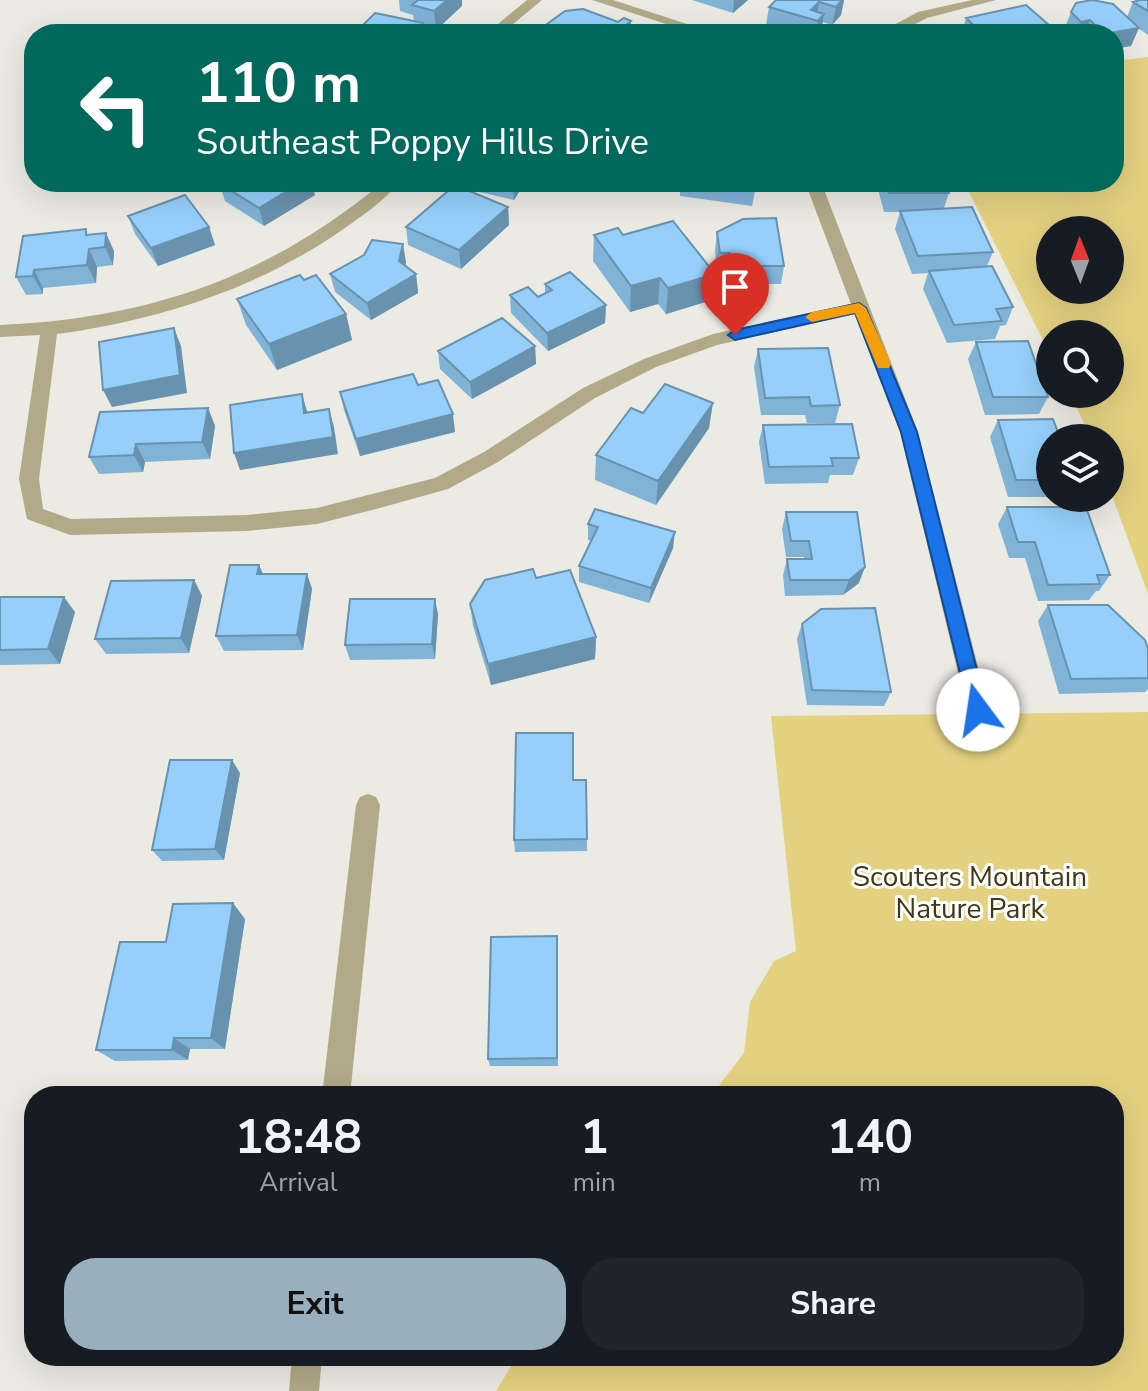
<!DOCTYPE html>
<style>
:root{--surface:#171b24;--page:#20242c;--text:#f1f3f6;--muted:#9ea1a6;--accent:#99afbe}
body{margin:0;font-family:"Nunito Sans",sans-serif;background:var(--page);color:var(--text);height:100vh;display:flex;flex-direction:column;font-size:30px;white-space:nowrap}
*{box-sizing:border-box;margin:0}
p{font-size:26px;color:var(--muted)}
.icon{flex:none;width:44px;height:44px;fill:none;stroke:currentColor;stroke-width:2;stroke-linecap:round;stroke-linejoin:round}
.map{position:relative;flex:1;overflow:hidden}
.drawer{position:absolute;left:24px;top:1086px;width:1100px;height:280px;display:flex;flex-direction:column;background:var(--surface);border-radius:32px;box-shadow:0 8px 32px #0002}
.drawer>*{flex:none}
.top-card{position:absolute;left:24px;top:24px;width:1100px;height:168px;border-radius:32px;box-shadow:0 8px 32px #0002;background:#00695c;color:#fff;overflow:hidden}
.needle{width:52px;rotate:359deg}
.controls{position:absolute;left:1036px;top:216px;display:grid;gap:16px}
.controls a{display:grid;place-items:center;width:88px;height:88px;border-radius:50%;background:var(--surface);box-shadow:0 8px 32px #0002;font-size:40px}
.pin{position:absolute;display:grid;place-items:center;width:68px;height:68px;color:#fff;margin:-82px -34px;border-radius:50% 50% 50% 0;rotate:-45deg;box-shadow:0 0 8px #0007}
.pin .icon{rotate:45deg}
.me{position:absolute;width:88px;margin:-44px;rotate:346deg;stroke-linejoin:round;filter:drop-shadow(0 0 6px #0008)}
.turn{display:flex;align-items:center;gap:28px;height:168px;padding:0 40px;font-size:36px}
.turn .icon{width:104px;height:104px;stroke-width:2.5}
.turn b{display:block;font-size:56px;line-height:68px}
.eta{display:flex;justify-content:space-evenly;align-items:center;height:136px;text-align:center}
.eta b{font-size:48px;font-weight:700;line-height:56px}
.action{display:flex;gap:16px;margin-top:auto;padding:16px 40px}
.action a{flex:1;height:92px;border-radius:32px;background:var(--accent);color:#111;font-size:32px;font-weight:700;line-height:92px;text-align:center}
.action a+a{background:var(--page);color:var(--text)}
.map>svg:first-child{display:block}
.green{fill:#e3d180;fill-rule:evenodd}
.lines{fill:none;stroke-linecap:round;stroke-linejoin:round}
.minor{fill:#b1a988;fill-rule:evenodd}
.wall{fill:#81b3d7}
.shaded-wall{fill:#6992af}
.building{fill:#96d0fa;stroke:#6992af;stroke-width:2}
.route{fill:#1a73e8;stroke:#114b97;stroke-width:2}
.slow{fill:#f59e0b}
.labels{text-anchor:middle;stroke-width:6;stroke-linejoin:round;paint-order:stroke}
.park-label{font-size:28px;fill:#413915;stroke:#fff}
</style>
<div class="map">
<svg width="1148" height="1391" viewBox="0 0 1148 1391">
<rect width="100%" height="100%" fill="#ebeae3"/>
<path class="green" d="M1148 57V594L1110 490V438H1091L1070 394H1110V334H1050V354L964 182H1114V61ZM1050 230H1110V290H1050Z
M1148 712V1391H496L513 1363 531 1356H1114V1096H711L744 1053 750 1002 774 961 796 951 771 716Z"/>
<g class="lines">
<path class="minor" d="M527 0H542L501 34H486Z
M592 0H613L718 34H697Z
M972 0H996L927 18 895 34H877L918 12Z
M383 182H400C383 202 359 218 338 233 253 290 158 320 57 334L39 479 43 509 71 519 247 515 317 508 435 478 484 452 583 388 644 359 713 334 851 304 805 182H821L918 432 989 710 986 717 978 720 970 717 967 710 900 432 855 314 717 345 656 367 595 398 498 462 448 489 376 509 317 524 247 531 70 535 27 519 19 479 40 335 0 337V325C148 318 268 278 383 182Z
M368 794 376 797 380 805 350 1096H322L356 805 360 797Z
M292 1356H322L319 1391H289Z"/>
</g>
<path class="wall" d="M399 0H462V6L436 30 423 26 424 34H362L361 27 414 21 413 15 400 11Z
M692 0H748L733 13Z
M776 0H844L841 15 832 25 823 22 819 34H797L766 25 769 7Z
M1148 0V35L1138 28 1131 46 1114 34H1068L1064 30 1071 12 1127 17 1133 2Z
M966 18 1050 26 1047 34H944L962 33Z
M631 21V34H543V27Z
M469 182H525L514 200 470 190Z
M662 182H757L752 206 680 196V192L662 189Z
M876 182H946L949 193 944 208 993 252 987 266 1013 307 1006 325 1000 326 995 339 947 343 923 289 928 273 912 274 895 229 900 212H884Z
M219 183 315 195 264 226 225 201Z
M508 207 509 225 461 269 408 245 406 227Z
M128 216 209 227 215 245 158 266 135 234Z
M717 232 784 266 781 284H729L727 271H717L715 250Z
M88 235 114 251 113 265 97 267 96 283 43 288V294L26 295 16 277Z
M594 235H623L715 274 712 300 666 314 658 304 630 312 593 261Z
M406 262 405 266 416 274 418 293 371 320 335 292 330 274Z
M304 280 346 314 352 340 277 370 246 325 237 299Z
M545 284 606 305 605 323 548 351 511 313 510 295 538 297 545 293Z
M976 342 1048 397 1039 414 985 415 968 359Z
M535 346 536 364 472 399 440 369 438 351Z
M758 349 840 405 835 423H807L805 415H761L754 367Z
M418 385 455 432 360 456 344 410 340 392Z
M208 408 215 426 210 459 145 462 143 472 99 474 89 457Z
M643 413 709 428 656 505 595 480 596 455Z
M998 420 1050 438V497H1008L990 437Z
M763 425 859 458 853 475H830L828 483 765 484 759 442Z
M1007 507 1110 575 1099 591H1096L1089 600 1038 601 1025 558H1009L998 524Z
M786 512 859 583 843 595 785 596 783 575 787 559H804V557H786L782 529Z
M588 524 673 548 649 603 579 582V566L591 541 588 540Z
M259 565 263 574H307L312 589 303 650 224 651 216 636Z
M536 578 596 637 595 659 491 685 473 626 470 604Z
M194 580 202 596 189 653 106 654 95 639Z
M0 597 75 612 60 664 0 665Z
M1048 605 1148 649V689L1145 692 1059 694 1038 621Z
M438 614 435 659 350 660 345 645Z
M802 624 891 692 884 706 807 705 797 639Z
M240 773 224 860 162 861 152 850Z
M573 780 587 839V851L515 852 514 840Z
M245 919 225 1049H190L188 1060 115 1061 96 1050 166 942Z
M557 936 558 1066H490L488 1059Z"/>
<path class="shaded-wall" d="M447 0H462V6L436 30 434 11Z
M734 0H748L733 13Z
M842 0H844L841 15 832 25 836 7Z
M819 2 816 20 811 10Z
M824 14 821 32 819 34H816L818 21Z
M1090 20 1084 34H1076L1081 22Z
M631 21V34H614Z
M423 23 424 34H414Z
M1050 26 1047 34H1030L1031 30Z
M1139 28 1131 46 1114 49V34H1104Z
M302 182H312L315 195 264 226 259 208Z
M513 182H525L514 200Z
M508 207 509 225 461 269 459 250Z
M209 227 215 245 158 266 151 248Z
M106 233 114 251 113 265 105 247Z
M403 244 406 262 402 279 399 261Z
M89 249 97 267 96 283 87 265Z
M34 270 43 288V294L33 276Z
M416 274 418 293 371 320 367 303Z
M715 274 712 300 666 314 668 288Z
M660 278 658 304 630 312 631 286Z
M606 305 605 323 548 351 547 333Z
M346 314 352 340 277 370 269 344Z
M174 328 181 346 187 393 112 407 103 390Z
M535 346 536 364 472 399 470 382Z
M302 394 307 411 310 430 304 413Z
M713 403 709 428 656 505 658 481Z
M208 408 215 426 210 459 202 442Z
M329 409 334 427 338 454 240 470 234 453Z
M453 414 455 432 360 456 356 439Z
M136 444 145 462 143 472 134 455Z
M675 532 673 548 649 603 651 588Z
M259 565 266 581 257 574Z
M865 567 859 583 843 595 849 580Z
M307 574 312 589 303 650 297 635Z
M194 580 202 596 189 653 181 638Z
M64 597 75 612 60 664 48 649Z
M435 599 438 614 435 659 432 644Z
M596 637 595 659 491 685 488 664Z
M232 760 240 773 224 860 215 849Z
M233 903 245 919 225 1049 211 1038Z
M174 1038 190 1049 188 1060 172 1050Z"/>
<path class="building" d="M418 0H447L434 11 412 5Z
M776 0H842L836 7 819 2 811 10 824 14 818 21 769 7Z
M1092 0 1113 4 1139 28 1104 34 1090 20 1081 22 1071 12 1076 3Z
M1140 0H1148V11L1133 2Z
M1026 5 1050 26 1031 30 1036 34H983L966 18Z
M583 9 618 22 624 18 631 21 614 34H560L543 27 565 11Z
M375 13 423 23 414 34H372L375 31 361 27Z
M956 29 964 34H944Z
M220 182H302L259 208 219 183Z
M714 182H756L755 187Z
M886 182H946L949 193H889Z
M455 185 508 207 459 250 406 227Z
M185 195 209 227 151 248 128 216Z
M972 207 993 252 918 256 900 211Z
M776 218 784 266H732L730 253H720L717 232 743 219Z
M673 221 715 274 668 288 660 278 631 286 594 235 618 228 623 235Z
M86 229V235L106 233 105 247 89 249 87 265 34 270 33 276 16 277 23 236Z
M372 240 403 244 399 261 416 274 367 303 330 274 364 255Z
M992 266 1013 307 996 309 1002 321 954 325 929 271Z
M570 272 606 305 547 333 510 295 528 287 538 297 552 290 545 284Z
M300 275 304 280 316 275 346 314 269 344 237 299Z
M502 318 535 346 470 382 438 351Z
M174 328 180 375 103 390 99 342Z
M1028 341 1048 397H993L976 342Z
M828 348 840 405 811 406 809 397 765 398 758 349Z
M413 374 418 385 438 380 453 414 356 439 340 392Z
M665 384 713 403 658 481 596 455 631 408 643 413Z
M302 394 304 413 329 409 333 437 234 453 230 405Z
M208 408 202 442 136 444 134 455 89 457 100 412Z
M1053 419 1060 438H1050V480H1016L998 420Z
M852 424 859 458H831L833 466 769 467 763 425Z
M1007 507H1086L1110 575H1097L1100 584 1048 585 1035 542H1018Z
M595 509 675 532 651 588 579 566 598 527 588 524Z
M786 512H857L865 567 849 580H790L787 559H812L809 541H791Z
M230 565H259L257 574H307L297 635 216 636Z
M533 569 536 578 570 570 596 637 488 664 470 604 485 580Z
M194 580 181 638 95 639 111 581Z
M0 597H64L48 649 0 650Z
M350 599H435L432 644 345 645Z
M1048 605H1108L1145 640 1148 649V678L1071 679Z
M875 608 891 692 812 690 802 624 821 609Z
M516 733H573V780H586L587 839 514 840Z
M170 760H232L215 849 152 850Z
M233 903 211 1038H174L172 1050H96L120 942H166L173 904Z
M557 936V1058L488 1059 491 937Z"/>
<path class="route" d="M859 303 866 308 917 432 987 710 984 715H971L969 710 901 432 855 313 735 340 728 335 735 330Z"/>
<path class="slow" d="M859 303 866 308 891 364 889 368H878L855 313 812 322 805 317 812 312Z"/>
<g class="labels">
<g class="park-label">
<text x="970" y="886">Scouters Mountain<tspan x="970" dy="32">Nature Park</tspan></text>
</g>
</g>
</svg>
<div class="controls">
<a><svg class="needle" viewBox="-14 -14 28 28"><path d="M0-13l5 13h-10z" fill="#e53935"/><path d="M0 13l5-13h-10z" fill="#9ea1a6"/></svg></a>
<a><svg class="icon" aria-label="search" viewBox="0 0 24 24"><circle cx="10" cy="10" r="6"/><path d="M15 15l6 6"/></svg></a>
<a><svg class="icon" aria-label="layers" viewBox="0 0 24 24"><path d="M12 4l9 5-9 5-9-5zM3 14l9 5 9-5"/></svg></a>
</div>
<div class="pin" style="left:735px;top:335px;background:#d93025"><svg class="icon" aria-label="arrive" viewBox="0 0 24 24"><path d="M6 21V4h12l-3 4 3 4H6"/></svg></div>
<svg class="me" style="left:978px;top:710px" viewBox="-20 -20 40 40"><circle r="19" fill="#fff"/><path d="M0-13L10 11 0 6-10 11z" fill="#1a73e8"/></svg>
<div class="top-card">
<div class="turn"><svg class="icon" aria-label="left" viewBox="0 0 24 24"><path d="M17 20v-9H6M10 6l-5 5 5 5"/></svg><div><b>110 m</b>Southeast Poppy Hills Drive</div></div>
</div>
<section class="drawer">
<div class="eta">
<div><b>18:48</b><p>Arrival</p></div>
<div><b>1</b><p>min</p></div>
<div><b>140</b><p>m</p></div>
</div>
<div class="action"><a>Exit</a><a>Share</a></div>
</section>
</div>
